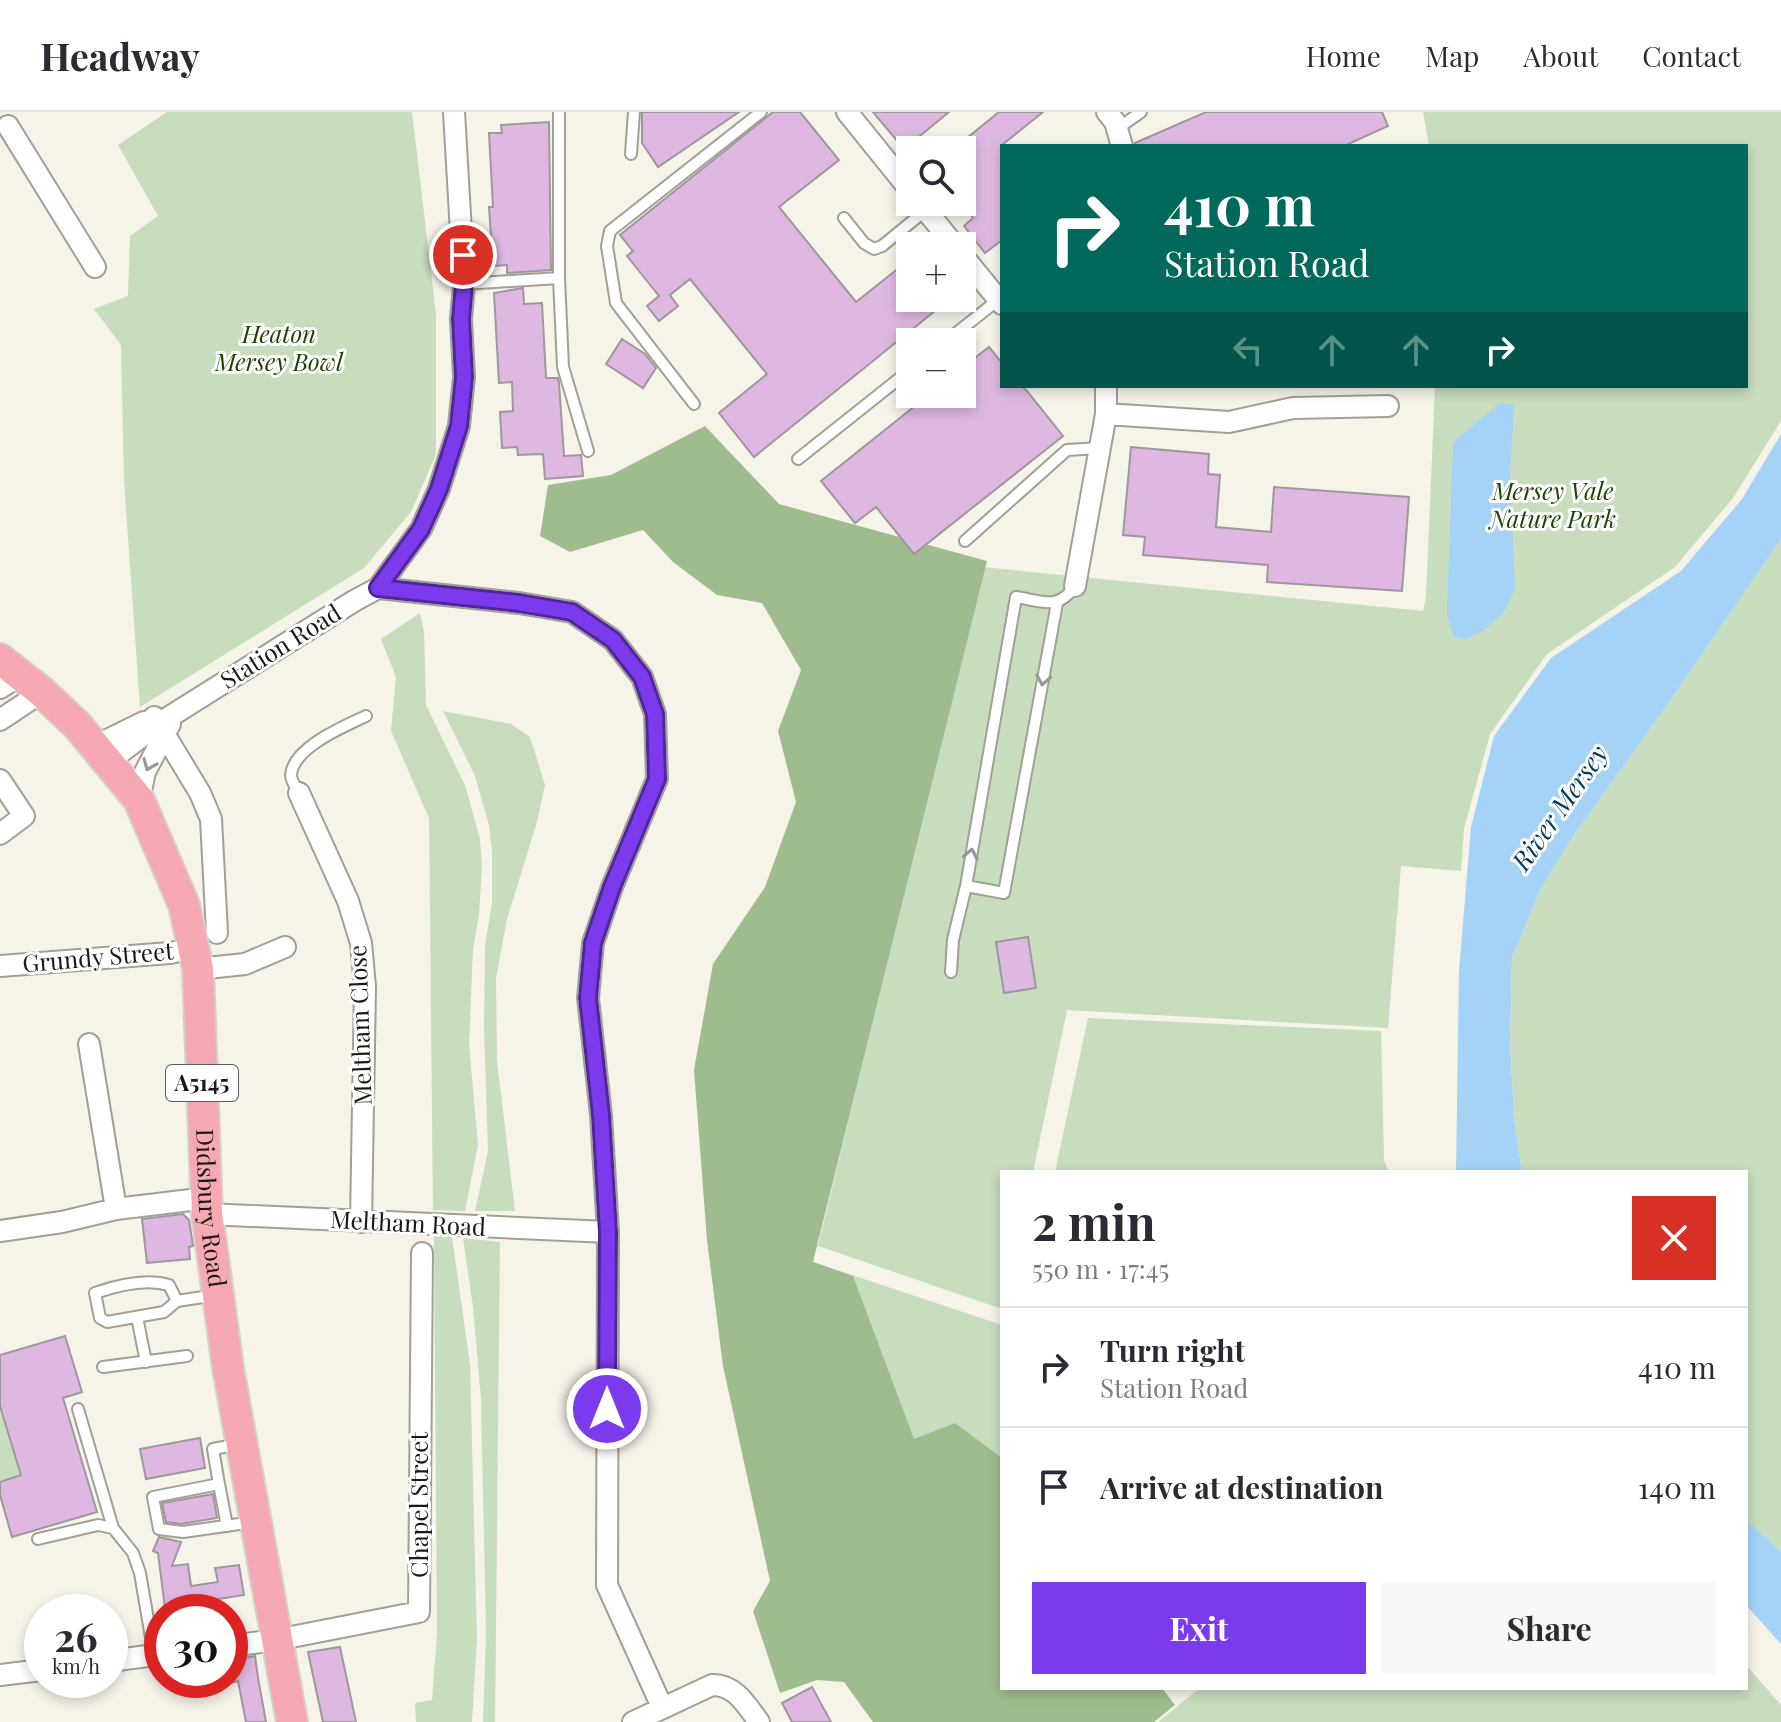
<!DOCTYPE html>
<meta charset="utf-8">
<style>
:root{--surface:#fff;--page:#f7f7f7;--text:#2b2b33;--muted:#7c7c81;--line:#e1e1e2;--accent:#7c3aed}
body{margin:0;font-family:"Playfair Display",serif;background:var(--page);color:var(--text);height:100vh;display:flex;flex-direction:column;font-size:30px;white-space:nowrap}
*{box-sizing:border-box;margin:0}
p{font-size:26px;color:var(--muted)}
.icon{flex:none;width:44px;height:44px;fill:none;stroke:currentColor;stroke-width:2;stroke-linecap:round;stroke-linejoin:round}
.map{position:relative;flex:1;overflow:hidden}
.drawer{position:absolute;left:1000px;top:1058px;width:748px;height:520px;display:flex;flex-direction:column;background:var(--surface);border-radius:0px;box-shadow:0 4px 12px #0003}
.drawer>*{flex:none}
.banner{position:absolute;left:1000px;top:32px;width:748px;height:244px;border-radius:0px;box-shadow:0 4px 12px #0003;background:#00695c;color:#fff;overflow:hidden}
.tools{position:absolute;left:896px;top:24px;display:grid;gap:16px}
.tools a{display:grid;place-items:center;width:80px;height:80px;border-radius:0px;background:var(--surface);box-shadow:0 4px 12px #0003;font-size:40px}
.speed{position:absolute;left:24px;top:1482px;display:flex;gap:16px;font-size:40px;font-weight:700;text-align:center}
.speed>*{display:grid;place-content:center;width:104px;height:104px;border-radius:50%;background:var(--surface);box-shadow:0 4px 12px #0003;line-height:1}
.speed small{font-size:20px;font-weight:400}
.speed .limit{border:12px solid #d22;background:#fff;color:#111}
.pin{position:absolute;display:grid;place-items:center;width:68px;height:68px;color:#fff;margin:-34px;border:4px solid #fff;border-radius:50%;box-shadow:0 2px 8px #0007}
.me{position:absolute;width:88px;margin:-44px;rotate:0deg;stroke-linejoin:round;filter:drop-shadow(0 0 6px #0008)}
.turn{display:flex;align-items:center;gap:28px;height:168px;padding:0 32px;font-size:36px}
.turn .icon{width:104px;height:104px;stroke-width:2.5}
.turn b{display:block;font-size:56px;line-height:68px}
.lanes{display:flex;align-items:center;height:76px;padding:0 32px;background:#0003;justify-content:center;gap:40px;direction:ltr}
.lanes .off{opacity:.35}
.round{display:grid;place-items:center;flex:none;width:84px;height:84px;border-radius:0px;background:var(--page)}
.head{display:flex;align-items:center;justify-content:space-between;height:136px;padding:0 32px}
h1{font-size:48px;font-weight:700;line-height:60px}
.action{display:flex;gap:16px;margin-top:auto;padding:16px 32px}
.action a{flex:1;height:92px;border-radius:0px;background:var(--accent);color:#fff;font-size:32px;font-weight:700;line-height:92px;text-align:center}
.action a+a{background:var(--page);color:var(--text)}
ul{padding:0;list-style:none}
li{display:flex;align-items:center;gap:24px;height:120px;padding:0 32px;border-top:2px solid var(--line)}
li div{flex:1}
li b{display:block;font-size:30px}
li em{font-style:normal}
header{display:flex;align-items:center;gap:48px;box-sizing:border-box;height:112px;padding:0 40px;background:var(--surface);border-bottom:2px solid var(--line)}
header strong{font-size:38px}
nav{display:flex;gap:44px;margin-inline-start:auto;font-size:28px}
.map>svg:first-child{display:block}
.green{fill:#c8dcbe}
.forest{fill:#9fbc8f}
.water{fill:#a5d3f7}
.building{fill:#deb8e1;stroke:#9e979e;stroke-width:2}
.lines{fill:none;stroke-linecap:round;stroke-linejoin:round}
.lane-casing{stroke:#a29f96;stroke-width:14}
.street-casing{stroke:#a29f96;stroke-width:24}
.primary-casing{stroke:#d1d1d0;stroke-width:34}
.lane{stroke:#fff;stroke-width:10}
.street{stroke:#fff;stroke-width:20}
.primary{stroke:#f7a9b3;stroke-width:30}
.oneway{stroke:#989896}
.route-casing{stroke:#51269a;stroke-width:20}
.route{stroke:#7c3aed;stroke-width:14}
.labels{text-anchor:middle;stroke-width:6;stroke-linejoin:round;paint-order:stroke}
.shield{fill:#fff;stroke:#5f5e5b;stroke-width:2}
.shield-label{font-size:22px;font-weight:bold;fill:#1a1915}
.park-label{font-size:24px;font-style:italic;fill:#1f4300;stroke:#fff}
.street-label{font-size:24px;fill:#1a1915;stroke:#fff}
.water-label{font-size:26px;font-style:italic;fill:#003b5d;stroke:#fff}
</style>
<header>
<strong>Headway</strong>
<nav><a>Home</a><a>Map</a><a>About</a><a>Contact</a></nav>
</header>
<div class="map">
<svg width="1781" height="1610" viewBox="0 0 1781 1610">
<rect width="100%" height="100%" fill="#f6f3e9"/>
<path class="green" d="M167 0H412L436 202V342L411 400 364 456 140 595 124 369 121 233 94 197 128 184 130 124 158 104 118 33Z
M1423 0H1781V309L1733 386 1675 455 1547 542 1490 622 1464 717 1461 759 1401 754 1388 916 1067 898 1033 1060H1002V1197L818 1134 982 455 1423 499 1426 486 1435 274H1746V34H1429Z
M1781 427V1440L1746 1407V1060H1522L1514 1007 1510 929 1512 846 1540 778 1574 723 1663 599Z
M420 501 424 520 426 593 465 673 480 727 482 755 479 803 473 837 469 932 478 1033 465 1099 433 1098 429 706 391 619 396 565 381 527Z
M443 599 511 612 530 625 545 673 537 710 507 807 496 866 497 949 515 1099H475L488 1039 484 916 485 833 492 792V738L489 713 475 664Z
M1088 906 1381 919 1384 1048 1389 1060H1055Z
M434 1124 452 1125 470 1252 477 1527 472 1610H416L415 1591 432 1588 437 1522Z
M463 1126 500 1130 495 1610H483L486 1521 481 1287 473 1195Z
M813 1150 1002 1213V1389L851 1410Z
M1 1297 21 1363 0 1370V1298Z
M1746 1553 1781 1593V1610H1158L1200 1576H1746Z"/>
<path class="forest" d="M705 314 779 392 987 449 813 1150 853 1164 914 1327 955 1311 1002 1346V1576H1162L1175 1593 1154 1610H873L844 1570 817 1568 780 1581 753 1499 770 1469 723 1254 707 1128 694 958 713 852 765 775 796 690 778 619 801 558 762 491 717 483 673 450 643 418 570 440 540 424 548 373 611 363Z"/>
<path class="water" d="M1500 291 1514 293 1510 363 1515 477 1504 500 1483 519 1465 528 1453 524 1447 502 1453 330Z
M1781 322V427L1663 599 1574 723 1540 778 1512 846 1510 929 1514 1007 1522 1060H1456L1459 859 1471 715 1494 624 1551 546 1681 459 1742 387Z
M1746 1407 1781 1440V1532L1746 1493Z"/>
<path class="building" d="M642 0H739L658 55 642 31Z
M773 0H800L839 48 779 95 856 190 910 147V186H951L754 345 719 301 767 262 690 167 670 183 678 194 659 209 647 194 659 184 627 144 633 139 620 123Z
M873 0H949L904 37Z
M999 0H1043L1002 33V128L985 141 964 114 973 106 962 92V30Z
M1206 0H1382L1388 14 1344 34H1135V31Z
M549 10 551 158 507 161V153L493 154 489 95H493L489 21H502L501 13Z
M523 176 524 192 542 191 546 266H558L559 271 564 344 581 343 583 364 545 367 543 342 518 343 517 335 502 336 500 300 513 299 512 270 499 271 494 181Z
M622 227 645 242 656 256 643 276 606 252Z
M989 235 1002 251V274H1021L1027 279 1063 324 914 442 876 395 855 411 821 369 930 282H962V256Z
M1131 335 1209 342 1208 362 1220 363 1216 415 1271 420 1274 375 1409 385 1402 479 1267 470 1268 453 1143 443 1145 425 1123 423Z
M1028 825 1036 876 1004 881 996 830Z
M183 1102 189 1108 193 1134 189 1135 190 1147 147 1151 142 1107Z
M65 1224 82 1280 63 1286 97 1400 12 1425 0 1383V1370L21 1363 0 1294V1243Z
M200 1326 205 1356 146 1367 140 1337Z
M213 1382 217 1406 181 1412 166 1410 162 1391Z
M159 1425 181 1430 172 1454 188 1452 191 1474 218 1470 215 1456 239 1453 244 1483 212 1488 214 1500H195L194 1492 165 1496 158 1441 153 1439Z
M340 1535 356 1610H323L308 1540Z
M255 1544 258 1566 266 1610H246L238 1569 230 1571V1549Z
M812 1575 831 1610H792L782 1591Z"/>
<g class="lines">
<g class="lane-casing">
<path id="lane" d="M1117 17 1141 0
M631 42 634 0
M844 106 864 131 874 137 882 134 926 98
M559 166 563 255 588 339
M464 172 559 166V0
M945 230 998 188
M694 292 616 191 607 134 610 119 761 0
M798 347 910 258
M965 429 1067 338 1100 336
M1057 491 1004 781 966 774 1016 485C1042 489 1058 499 1075 474
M299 681C296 675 291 669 291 663 293 635 345 614 366 604
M951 860 953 828 966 774
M177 1189 169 1173C146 1166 118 1173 95 1181L100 1206 107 1210 164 1200 177 1189 216 1183
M137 1205 146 1250
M103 1255 187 1244
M78 1297 113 1416 133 1441 140 1461 154 1543
M240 1332 213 1337 219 1372 153 1385 159 1417 183 1420 253 1410
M219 1372 227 1414
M38 1427 98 1413 113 1416"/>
</g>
<g class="street-casing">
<path id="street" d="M847 0 910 78
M1107 0 1115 10 1122 34
M8 14 95 155
M919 90 955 134
M962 143 1002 192
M1106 302 1229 310 1293 296 1388 294
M1075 474 1106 302V274
M378 476 519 491 572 500 613 528 642 565 655 602 657 667 612 775 593 831 588 886 601 1003 608 1120 607 1473 662 1595
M0 576 19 564
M154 605 200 681 211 707 217 821
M0 608 42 580
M95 634 144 610
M108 650 158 612 354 489 378 476 421 417 439 377 459 314 464 265 461 207 464 172 454 0
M0 668 24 704 0 722
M299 681 348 789 361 831 365 875 361 1110
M139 688 145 660 170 612
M0 854 170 841 195 836
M198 857 245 852 285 835
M89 932 116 1097
M207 1102 608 1120
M0 1119 62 1110 116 1097 207 1086
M230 1534 276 1528 419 1500 422 1141
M110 1549 162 1542
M0 1563 42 1558
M633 1610 712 1573C735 1572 747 1594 759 1610"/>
</g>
<g class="primary-casing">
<g id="primary">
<path id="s1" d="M0 547 42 580 78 614 139 688 184 793 198 857 207 1102 228 1256 292 1610"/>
</g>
</g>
<use href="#lane" class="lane"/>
<use href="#street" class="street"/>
<use href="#primary" class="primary"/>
</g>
<defs><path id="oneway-chevron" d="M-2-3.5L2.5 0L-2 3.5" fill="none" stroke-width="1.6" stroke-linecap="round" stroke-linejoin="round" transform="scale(2)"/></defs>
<g class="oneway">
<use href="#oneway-chevron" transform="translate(1043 568) rotate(100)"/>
<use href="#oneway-chevron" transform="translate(149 653) rotate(112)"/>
<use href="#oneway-chevron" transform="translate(971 742) rotate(-80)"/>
</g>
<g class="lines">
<g class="route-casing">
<path id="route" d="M463 143 464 172 461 207 464 265 459 314 439 377 421 417 378 476 519 491 572 500 613 528 642 565 655 602 657 667 612 775 593 831 588 886 601 1003 608 1120 607 1297"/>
</g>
<use href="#route" class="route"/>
</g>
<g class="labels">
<rect class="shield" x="166" y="953" width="72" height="36" rx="6"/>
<g class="shield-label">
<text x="202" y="979">A5145</text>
</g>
<g class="park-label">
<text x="279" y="231">Heaton<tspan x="279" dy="28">Mersey Bowl</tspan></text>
<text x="1553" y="388">Mersey Vale<tspan x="1553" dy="28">Nature Park</tspan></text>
</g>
<g class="street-label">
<text transform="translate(281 535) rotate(-32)" y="8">Station Road</text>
<text transform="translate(98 846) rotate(-5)" y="8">Grundy Street</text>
<text transform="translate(361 913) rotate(-92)" y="8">Meltham Close</text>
<text dy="8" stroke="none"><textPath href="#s1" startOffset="618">Didsbury Road</textPath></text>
<text transform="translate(408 1112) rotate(3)" y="8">Meltham Road</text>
<text transform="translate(420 1393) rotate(-90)" y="8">Chapel Street</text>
</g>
<g class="water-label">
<text transform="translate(1560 696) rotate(-55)" y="9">River Mersey</text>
</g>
</g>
</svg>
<div class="tools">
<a><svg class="icon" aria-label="search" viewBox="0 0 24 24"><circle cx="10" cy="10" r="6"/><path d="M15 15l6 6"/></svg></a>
<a>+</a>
<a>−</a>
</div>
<div class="speed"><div>26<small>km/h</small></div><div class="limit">30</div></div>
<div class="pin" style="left:463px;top:143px;background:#d93025"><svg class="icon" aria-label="arrive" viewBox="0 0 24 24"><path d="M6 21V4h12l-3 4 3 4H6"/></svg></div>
<svg class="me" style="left:607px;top:1297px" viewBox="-20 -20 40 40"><circle r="17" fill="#7c3aed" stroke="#fff" stroke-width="3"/><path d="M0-11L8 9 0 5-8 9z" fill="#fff"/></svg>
<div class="banner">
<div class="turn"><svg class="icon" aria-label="right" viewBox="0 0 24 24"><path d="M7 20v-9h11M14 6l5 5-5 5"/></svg><div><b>410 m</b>Station Road</div></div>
<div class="lanes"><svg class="icon off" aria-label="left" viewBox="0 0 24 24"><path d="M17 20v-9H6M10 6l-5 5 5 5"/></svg><svg class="icon off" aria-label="ahead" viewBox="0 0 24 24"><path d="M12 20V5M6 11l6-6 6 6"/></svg><svg class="icon off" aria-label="ahead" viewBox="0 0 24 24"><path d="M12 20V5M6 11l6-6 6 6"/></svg><svg class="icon" aria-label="right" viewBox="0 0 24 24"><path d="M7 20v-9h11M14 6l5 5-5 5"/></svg></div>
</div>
<section class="drawer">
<div class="head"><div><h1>2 min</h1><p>550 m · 17:45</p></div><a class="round" style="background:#d93025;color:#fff"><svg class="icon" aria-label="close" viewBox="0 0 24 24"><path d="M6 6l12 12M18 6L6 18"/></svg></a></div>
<ul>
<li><svg class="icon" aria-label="right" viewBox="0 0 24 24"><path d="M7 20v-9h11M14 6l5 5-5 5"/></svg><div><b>Turn right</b><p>Station Road</p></div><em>410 m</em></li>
<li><svg class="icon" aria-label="arrive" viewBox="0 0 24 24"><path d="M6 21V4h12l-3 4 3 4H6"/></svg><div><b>Arrive at destination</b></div><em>140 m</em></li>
</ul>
<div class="action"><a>Exit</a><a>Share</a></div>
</section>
</div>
